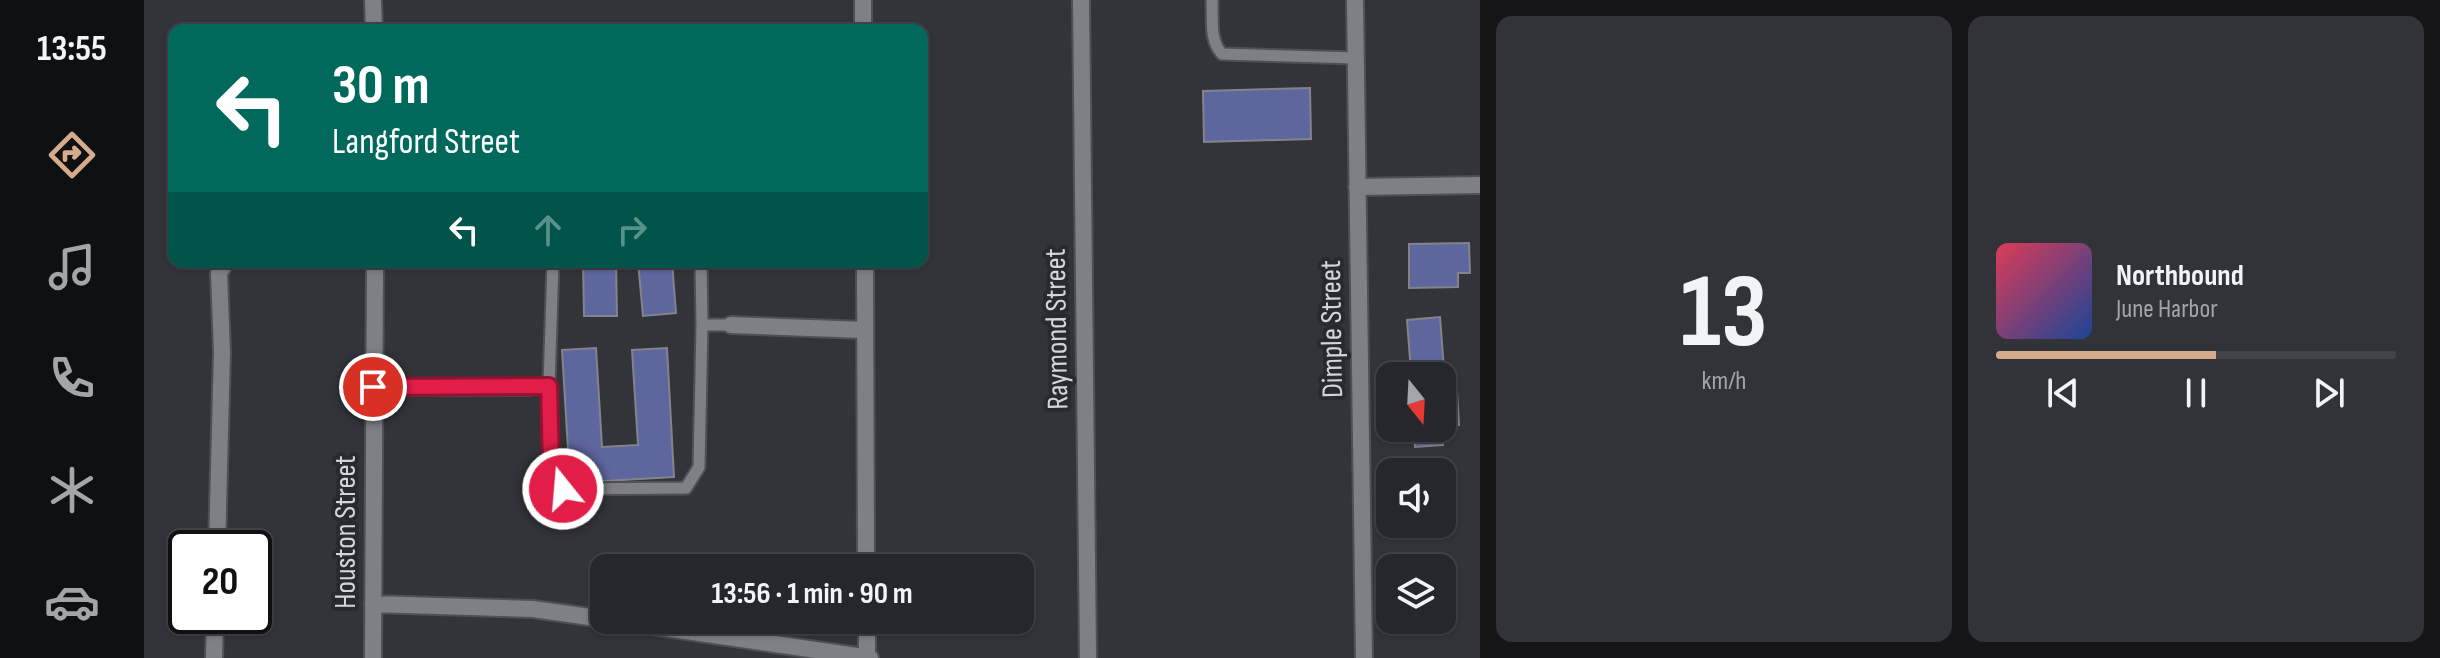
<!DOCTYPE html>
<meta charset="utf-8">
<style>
body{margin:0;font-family:"Sofia Sans Condensed",sans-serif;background:#323338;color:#f1f3f6;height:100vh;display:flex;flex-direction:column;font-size:30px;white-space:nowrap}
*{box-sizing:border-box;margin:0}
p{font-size:26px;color:#a4a5a9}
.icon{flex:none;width:44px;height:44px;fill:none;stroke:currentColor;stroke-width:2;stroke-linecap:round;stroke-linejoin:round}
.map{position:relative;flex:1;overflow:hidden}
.side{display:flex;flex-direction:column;gap:16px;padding:16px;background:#151518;width:960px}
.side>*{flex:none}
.guide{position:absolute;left:24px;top:24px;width:760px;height:244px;border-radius:16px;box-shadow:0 2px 6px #0004,0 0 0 2px #424448;background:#00695c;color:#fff;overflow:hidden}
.needle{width:52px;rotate:162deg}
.fabs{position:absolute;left:1232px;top:362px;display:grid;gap:16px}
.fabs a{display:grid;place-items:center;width:80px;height:80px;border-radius:16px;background:#26272c;box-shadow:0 2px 6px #0004,0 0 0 2px #424448;font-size:40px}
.speed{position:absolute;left:24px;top:530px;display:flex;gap:16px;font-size:40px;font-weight:700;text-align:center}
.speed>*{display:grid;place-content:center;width:104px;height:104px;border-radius:50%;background:#26272c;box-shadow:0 2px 6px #0004,0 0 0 2px #424448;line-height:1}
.speed .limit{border:4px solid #111;border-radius:12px;background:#fff;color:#111}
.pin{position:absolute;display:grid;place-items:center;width:68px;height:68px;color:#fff;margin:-34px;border:4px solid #fff;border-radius:50%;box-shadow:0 2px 8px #0007}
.me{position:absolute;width:88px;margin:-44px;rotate:343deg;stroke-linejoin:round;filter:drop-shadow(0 0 6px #0008)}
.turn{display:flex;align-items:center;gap:28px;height:168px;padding:0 32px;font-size:36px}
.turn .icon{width:104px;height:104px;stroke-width:2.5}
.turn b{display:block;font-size:56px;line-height:68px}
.lanes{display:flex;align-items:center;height:76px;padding:0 32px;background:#0003;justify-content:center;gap:40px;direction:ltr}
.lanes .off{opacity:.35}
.side .card{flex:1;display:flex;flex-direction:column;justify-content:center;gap:12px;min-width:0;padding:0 28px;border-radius:16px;background:#323338}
.side .dial{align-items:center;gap:0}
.dial b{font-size:104px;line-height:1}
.song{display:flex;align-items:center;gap:24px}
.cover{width:96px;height:96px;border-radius:12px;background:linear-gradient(135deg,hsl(350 70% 55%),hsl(220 70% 35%))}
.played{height:8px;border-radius:4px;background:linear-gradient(90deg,#d6ab8b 55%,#424448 55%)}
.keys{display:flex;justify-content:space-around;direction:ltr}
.side .tiles{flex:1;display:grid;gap:16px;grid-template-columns:repeat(2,1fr)}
.trip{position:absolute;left:446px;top:554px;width:444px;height:80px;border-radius:16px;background:#26272c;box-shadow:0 2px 6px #0004,0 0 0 2px #424448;font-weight:700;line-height:80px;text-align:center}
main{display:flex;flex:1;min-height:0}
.tabs{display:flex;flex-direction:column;width:144px;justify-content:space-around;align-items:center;background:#0f1012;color:#a4a5a9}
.tabs .icon{width:56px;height:56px}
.tabs .selected{color:#d6ab8b}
.tabs b{font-size:36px;color:#f1f3f6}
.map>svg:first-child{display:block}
.building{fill:#5e669e;stroke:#83848b;stroke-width:2}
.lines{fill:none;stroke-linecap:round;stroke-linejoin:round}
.lane-casing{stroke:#4f5054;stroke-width:15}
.street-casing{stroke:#4f5054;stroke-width:20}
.lane{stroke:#7f8086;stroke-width:11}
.street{stroke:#7f8086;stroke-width:16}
.route-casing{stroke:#92132f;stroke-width:20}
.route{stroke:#e11d48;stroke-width:14}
.labels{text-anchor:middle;stroke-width:8;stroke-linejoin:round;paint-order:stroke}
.street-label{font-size:30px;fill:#d4d5d8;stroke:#292a30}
</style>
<main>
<nav class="tabs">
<b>13:55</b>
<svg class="icon selected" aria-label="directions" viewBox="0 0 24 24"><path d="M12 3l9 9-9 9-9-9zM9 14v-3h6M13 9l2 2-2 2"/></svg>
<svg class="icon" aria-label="music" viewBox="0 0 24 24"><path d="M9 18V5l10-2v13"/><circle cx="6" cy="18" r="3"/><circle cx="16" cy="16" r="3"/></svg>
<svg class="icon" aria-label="phone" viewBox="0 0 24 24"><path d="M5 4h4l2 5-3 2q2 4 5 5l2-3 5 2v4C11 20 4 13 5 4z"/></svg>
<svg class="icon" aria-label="climate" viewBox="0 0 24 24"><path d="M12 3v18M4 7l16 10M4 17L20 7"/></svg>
<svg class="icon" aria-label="car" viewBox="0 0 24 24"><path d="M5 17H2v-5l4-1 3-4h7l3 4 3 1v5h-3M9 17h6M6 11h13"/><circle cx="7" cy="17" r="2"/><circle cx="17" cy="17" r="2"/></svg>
</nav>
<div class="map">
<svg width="1336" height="658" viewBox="0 0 1336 658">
<rect width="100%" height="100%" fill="#33343a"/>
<path class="building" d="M 1166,88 L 1167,139 L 1060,142 L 1059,91 Z
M 1325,243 L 1326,273 L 1314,273 L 1314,287 L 1265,288 L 1265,244 Z
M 439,262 L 472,262 L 473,316 L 440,316 Z
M 494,262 L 528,262 L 532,313 L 499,316 Z
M 1296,317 L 1300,369 L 1267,372 L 1263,320 Z
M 452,348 L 458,447 L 494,445 L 488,350 L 523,348 L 530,477 L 426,483 L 418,350 Z
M 1313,391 L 1315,425 L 1298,426 L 1298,392 Z
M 1270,428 L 1298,428 L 1299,445 L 1271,447 Z
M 1300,465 L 1304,518 L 1298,518 L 1298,472 L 1267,472 L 1267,467 Z"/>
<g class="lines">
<defs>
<path id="lane" d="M 1068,0 C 1069,18 1065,40 1078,54 L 1211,58
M 557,262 L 558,325
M 405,386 L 409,262
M 385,387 L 405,386 L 407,464 L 419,489 L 542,488 L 555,467 L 558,325 L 587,325"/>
<path id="street" d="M 229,0 L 230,30
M 719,0 L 719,30
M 937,0 L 944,658
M 1211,0 L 1220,658
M 1213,187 L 1336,185
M 721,262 L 722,568
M 587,325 L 721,330
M 229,387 L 385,387
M 73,548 L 78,352 L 75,273 L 82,262
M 229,604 L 389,609 L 460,619
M 467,620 L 726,658
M 723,620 L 723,658
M 70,658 L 71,616
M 229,658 L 231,262"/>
</defs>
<use href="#lane" class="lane-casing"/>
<use href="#street" class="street-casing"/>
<use href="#lane" class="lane"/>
<use href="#street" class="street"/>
</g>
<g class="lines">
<defs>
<path id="route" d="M 229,387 L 405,386 L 407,464 L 419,489"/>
</defs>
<use href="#route" class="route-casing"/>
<use href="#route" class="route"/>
</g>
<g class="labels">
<g class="street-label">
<text transform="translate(912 329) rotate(-91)" y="10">Raymond Street</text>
<text transform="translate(1187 329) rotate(-91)" y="10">Dimple Street</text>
<text transform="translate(201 532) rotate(-90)" y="10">Houston Street</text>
</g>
</g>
</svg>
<div class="fabs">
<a><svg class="needle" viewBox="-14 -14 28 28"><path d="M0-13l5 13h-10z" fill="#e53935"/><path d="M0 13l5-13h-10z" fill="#a4a5a9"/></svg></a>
<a><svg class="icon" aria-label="sound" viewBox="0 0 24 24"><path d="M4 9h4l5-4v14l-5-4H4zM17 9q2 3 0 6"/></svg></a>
<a><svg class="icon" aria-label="layers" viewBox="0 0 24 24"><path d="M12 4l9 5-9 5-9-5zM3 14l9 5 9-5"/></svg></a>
</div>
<div class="speed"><div class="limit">20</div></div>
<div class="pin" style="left:229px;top:387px;background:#d93025"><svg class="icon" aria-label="arrive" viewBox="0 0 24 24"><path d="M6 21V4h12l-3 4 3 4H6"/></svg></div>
<svg class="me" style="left:419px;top:489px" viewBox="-20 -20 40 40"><circle r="17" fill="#e11d48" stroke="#fff" stroke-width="3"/><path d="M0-11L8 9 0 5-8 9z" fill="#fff"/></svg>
<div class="trip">13:56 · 1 min · 90 m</div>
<div class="guide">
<div class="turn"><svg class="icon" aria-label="left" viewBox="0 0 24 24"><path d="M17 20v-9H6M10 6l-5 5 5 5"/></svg><div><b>30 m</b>Langford Street</div></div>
<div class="lanes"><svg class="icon" aria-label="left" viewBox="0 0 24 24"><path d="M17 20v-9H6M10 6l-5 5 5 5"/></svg><svg class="icon off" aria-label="ahead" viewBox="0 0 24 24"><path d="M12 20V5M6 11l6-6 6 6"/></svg><svg class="icon off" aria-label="right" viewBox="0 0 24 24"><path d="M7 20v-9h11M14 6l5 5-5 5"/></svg></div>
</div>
</div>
<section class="side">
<div class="tiles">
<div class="card dial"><b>13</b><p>km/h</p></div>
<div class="card">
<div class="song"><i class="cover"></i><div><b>Northbound</b><p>June Harbor</p></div></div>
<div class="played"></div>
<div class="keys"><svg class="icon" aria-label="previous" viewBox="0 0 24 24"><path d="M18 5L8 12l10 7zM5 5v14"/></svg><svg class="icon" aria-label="pause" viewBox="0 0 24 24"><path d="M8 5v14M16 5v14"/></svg><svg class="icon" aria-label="next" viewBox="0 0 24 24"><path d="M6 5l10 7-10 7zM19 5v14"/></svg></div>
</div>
</div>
</section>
</main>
